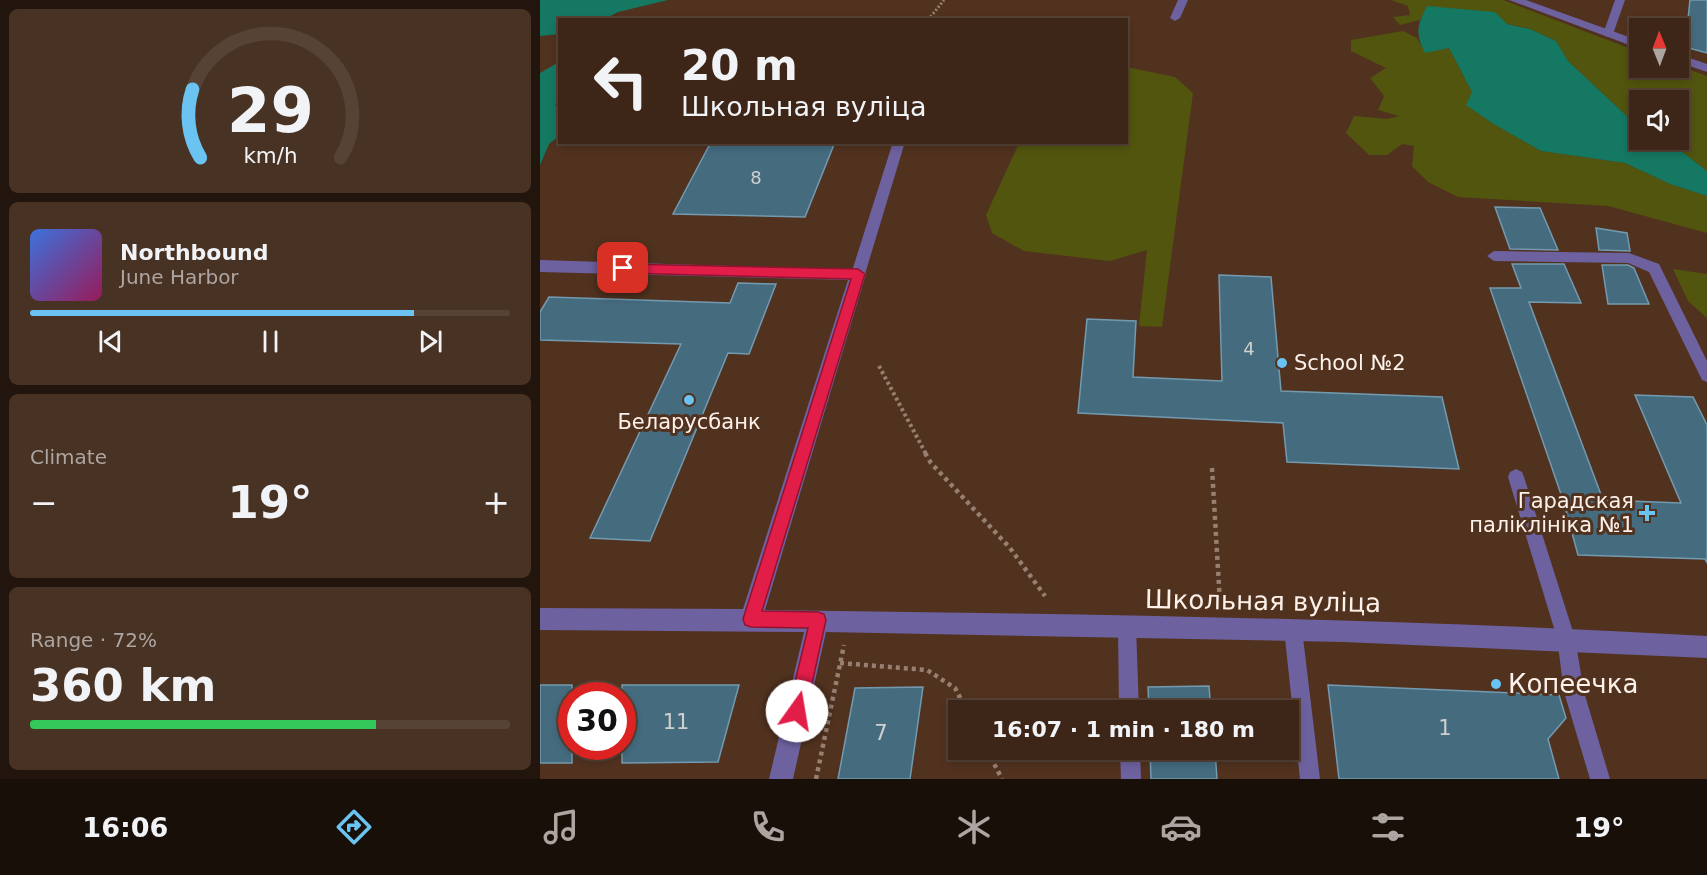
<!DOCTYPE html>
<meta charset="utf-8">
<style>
body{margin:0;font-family:"DejaVu Sans",sans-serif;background:#483224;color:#f1f3f6;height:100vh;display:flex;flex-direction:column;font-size:22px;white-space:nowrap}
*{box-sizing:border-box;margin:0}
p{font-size:20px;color:#ada5a1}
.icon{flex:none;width:33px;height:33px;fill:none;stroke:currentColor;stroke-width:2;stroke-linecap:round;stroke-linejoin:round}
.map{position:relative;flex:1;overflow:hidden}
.drawer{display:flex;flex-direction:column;gap:9px;padding:9px;background:#22150d;width:540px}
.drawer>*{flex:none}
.guide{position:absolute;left:18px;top:18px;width:570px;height:126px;border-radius:0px;box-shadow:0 3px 9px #0003,0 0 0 2px #564336;background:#3d2617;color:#f1f3f6;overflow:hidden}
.needle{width:39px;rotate:359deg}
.buttons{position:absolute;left:1089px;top:18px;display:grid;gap:12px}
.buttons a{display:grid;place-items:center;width:60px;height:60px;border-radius:0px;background:#3d2617;box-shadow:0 3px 9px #0003,0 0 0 2px #564336;font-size:30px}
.speed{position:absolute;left:18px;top:682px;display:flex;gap:12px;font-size:30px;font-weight:700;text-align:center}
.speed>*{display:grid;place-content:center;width:78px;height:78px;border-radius:50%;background:#3d2617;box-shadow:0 3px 9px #0003,0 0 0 2px #564336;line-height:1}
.speed .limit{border:9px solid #d22;background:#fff;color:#111}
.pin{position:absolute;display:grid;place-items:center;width:51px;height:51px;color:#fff;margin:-26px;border-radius:12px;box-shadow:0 3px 9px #0006}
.me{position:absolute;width:66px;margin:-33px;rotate:13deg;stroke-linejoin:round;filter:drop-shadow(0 0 4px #0008)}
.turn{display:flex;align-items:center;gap:21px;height:126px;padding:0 24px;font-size:27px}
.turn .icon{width:78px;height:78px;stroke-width:2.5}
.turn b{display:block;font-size:42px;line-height:51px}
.big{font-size:45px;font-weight:700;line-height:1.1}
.drawer .widget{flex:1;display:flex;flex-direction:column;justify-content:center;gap:9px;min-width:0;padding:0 21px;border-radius:9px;background:#483224}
.drawer .dial{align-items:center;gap:0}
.dial svg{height:156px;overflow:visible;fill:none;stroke:#564336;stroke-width:7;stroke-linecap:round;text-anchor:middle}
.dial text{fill:#f1f3f6;stroke:none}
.song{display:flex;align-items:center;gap:18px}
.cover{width:72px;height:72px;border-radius:9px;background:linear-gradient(135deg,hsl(220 70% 55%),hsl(330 70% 35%))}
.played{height:6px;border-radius:3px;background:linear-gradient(90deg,#6ac3f1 80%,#564336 80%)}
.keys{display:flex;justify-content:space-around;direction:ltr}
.heat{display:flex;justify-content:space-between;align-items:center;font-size:33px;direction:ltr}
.charge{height:9px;border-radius:4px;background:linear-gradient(90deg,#34c759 72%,#564336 0)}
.trip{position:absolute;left:408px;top:700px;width:351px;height:60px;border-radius:0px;background:#3d2617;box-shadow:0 3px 9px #0003,0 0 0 2px #564336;font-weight:700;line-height:60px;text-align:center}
.tabs{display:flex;height:96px;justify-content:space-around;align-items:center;background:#180f09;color:#ada5a1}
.tabs .icon{width:42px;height:42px}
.tabs .on{color:#6ac3f1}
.tabs b{font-size:27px;color:#f1f3f6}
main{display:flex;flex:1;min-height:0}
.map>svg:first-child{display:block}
.green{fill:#51550d}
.water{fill:#157862}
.building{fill:#456b7f;stroke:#739ab0;stroke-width:1.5}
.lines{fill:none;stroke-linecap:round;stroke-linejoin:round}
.path-far2{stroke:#978072;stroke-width:3;stroke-dasharray:2 2;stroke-linecap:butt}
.path-far1{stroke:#978072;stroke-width:4;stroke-dasharray:3 3;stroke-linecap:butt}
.path{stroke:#978072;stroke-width:4.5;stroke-dasharray:4 4;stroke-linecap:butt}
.lane{fill:#6e619f;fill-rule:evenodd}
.street{fill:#6e619f;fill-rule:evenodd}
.route{fill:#e11d48;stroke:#92132f;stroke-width:1.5}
.poi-dot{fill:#6ac3f1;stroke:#51321f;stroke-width:2}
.labels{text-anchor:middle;stroke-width:6;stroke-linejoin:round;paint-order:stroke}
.number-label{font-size:18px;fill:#cfd0cf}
.poi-label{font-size:21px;fill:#fdf1ea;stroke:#51321f;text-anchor:start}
.near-number-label{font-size:21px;fill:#cfd0cf}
.near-street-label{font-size:26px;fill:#fdf1ea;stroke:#51321f}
.near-poi-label{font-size:26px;fill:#fdf1ea;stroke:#51321f;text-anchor:start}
</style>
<main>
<section class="drawer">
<div class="widget dial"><svg viewBox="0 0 100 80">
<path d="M14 69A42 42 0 1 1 86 69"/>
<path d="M14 69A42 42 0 0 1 10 34" stroke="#6ac3f1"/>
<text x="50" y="56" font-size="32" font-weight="700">29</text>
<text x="50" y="72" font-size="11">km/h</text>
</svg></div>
<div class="widget">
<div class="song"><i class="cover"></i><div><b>Northbound</b><p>June Harbor</p></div></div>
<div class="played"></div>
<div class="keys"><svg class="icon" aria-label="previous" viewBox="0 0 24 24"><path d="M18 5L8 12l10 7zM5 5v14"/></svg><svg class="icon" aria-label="pause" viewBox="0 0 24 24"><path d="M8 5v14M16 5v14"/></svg><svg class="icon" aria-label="next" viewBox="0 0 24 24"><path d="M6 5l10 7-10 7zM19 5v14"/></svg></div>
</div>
<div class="widget"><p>Climate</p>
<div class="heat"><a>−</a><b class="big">19°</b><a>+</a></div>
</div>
<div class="widget"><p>Range · 72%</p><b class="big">360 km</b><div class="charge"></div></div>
</section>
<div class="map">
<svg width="1167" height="779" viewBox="0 0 1167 779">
<rect width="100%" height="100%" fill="#51321f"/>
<path class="green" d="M 851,0 L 963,0 L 1099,52 L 1100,68 L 1139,66 L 1167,76 L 1167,171 L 1127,140 L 1138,140 L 1138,100 L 1100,100 L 1099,124 L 1090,119 L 1028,61 L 1016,41 L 990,29 L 887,6 L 880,20 L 860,25 L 853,17 L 870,15 L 868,6 Z
M 863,31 L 877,38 L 885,52 L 909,48 L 932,92 L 927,105 L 952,123 L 1001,151 L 1085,163 L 1130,184 L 1167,196 L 1167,233 L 1068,206 L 918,197 L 888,182 L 872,166 L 874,146 L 862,144 L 847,155 L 829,155 L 806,133 L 814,116 L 847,119 L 859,116 L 838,110 L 844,96 L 830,78 L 846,68 L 811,51 L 811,40 Z
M 587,67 L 635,77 L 653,93 L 622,327 L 599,326 L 607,250 L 570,261 L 484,251 L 452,233 L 446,215 L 479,143 L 586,142 Z
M 1133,269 L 1167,274 L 1167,318 L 1148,301 Z"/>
<path class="water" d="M 0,0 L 128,0 L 78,12 L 65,19 L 20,20 L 19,34 L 0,36 Z
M 887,6 L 955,12 L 967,24 L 990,29 L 1016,41 L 1028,61 L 1090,119 L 1099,124 L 1100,140 L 1127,140 L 1167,171 L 1167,196 L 1130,184 L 1085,163 L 1001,151 L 952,123 L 926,105 L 932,92 L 909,48 L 885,53 C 875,34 877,25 887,6 Z
M 19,62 L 19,101 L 15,104 L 19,112 L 19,136 L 9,144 L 0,165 L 0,73 Z"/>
<path class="building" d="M 1150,0 L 1167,0 L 1167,53 L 1145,47 Z
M 171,142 L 295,142 L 265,217 L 133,214 Z
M 955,207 L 1000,208 L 1018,250 L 970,249 Z
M 1056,228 L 1087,233 L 1090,251 L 1059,250 Z
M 972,264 L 1024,264 L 1041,303 L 989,302 L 1063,500 L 1141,503 L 1095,395 L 1153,397 L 1167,425 L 1167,563 L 1165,559 L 1038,555 L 1023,500 L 950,288 L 981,288 Z
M 1062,265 L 1088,265 L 1094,268 L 1109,304 L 1068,304 Z
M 679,275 L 731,277 L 741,391 L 902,397 L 919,469 L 747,462 L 743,423 L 538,413 L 547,319 L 596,321 L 593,377 L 682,381 Z
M 198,283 L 236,284 L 209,354 L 188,353 L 110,541 L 50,538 L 141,344 L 0,340 L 0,312 L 9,297 L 190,303 Z
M 0,685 L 32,685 L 32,763 L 0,763 Z
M 82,685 L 199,685 L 178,762 L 82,763 Z
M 788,685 L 1019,695 L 1026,718 L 1008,739 L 1019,779 L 799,779 Z
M 669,686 L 671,711 L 609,711 L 608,687 Z
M 383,687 L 370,779 L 298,779 L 315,688 Z
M 610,750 L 675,750 L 677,779 L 611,779 Z"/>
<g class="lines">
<path class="path-far2" d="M 388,20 L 404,0"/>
<path class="path-far1" d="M 339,366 L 386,454"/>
<path class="path" d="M 385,453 L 391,463 L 470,548 L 505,596
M 672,468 L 680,603
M 300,663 L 387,670 L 415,688 L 427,711
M 447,750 L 462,779
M 276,779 L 304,645"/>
<path class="lane" d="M 638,0 L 648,0 L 640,18 L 635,21 L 630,18 Z
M 1075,0 L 1085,0 L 1073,34 L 1068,37 L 1063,34 Z
M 353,142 L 365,142 L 325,274 L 318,279 L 311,274 Z
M 954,251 L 1089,253 L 1119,264 L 1167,361 L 1167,382 L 1162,380 L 1109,272 L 1088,263 L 954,261 L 947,256 Z
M 976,469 L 982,472 L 984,477 L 1035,638 L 1044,692 L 1070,779 L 1050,779 L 1024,692 L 1017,638 L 968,477 L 970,472 Z
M 587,618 L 593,621 L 596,627 L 599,711 L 579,711 L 578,627 L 581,621 Z
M 753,620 L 759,623 L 762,629 L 780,779 L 760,779 L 744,629 L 747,623 Z
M 580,750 L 600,750 L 601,779 L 581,779 Z"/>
<path class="street" d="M 969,0 L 986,0 L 1100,41 L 1100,49 Z
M 1138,54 L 1167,64 L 1167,72 L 1138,62 Z
M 0,260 L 324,270 L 326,274 L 225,610 C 538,614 853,618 1167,636 L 1167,658 L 804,642 L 286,632 L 253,779 L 229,779 L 264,632 L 0,630 L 0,608 L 203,609 L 308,280 L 0,272 Z"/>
</g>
<path class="route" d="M 83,264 L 318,269 L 325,274 L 222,611 L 278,612 L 284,614 L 286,620 L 266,711 L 263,717 L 257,720 L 251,717 L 248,711 L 268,628 L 211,627 L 205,625 L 203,619 L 311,279 L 83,273 L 77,268 Z"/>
<g class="poi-dot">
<circle cx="742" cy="363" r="6"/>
<circle cx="149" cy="400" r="6"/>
<path d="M1104 504h6v6h6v6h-6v6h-6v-6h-6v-6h6z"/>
<circle cx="956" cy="684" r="6"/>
</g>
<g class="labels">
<g class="number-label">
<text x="216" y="184">8</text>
<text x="709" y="355">4</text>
</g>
<g class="poi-label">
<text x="754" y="370">School №2</text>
<text x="149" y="429" text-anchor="middle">Беларусбанк</text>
<text x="1094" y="508" text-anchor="end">Гарадская<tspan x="1094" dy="24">паліклініка №1</tspan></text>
</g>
<g class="near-number-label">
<text x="136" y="729">11</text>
<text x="905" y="735">1</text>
<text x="341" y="740">7</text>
</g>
<g class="near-street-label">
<text transform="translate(723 601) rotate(1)" y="9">Школьная вуліца</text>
</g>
<g class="near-poi-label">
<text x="968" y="693">Копеечка</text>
</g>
</g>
</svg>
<div class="buttons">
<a><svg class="needle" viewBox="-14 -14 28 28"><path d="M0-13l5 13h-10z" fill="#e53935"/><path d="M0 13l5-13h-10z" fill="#ada5a1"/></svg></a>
<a><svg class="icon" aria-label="sound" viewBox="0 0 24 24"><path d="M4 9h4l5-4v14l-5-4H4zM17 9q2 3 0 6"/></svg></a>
</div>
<div class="speed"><div class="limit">30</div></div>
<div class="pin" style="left:83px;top:268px;background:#d93025"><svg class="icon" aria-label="arrive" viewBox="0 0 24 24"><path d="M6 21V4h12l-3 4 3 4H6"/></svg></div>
<svg class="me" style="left:257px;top:711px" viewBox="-20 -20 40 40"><circle r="19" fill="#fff"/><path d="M0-13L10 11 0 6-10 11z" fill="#e11d48"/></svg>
<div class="trip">16:07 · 1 min · 180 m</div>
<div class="guide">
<div class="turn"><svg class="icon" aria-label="left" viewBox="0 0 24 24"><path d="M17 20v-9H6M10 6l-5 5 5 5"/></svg><div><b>20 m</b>Школьная вуліца</div></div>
</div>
</div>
</main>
<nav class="tabs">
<b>16:06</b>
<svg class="icon on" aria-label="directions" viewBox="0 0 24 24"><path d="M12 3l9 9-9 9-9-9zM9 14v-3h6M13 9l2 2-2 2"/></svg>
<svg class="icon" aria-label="music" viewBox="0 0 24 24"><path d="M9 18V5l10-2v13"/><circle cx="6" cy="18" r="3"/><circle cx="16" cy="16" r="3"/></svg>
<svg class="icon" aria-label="phone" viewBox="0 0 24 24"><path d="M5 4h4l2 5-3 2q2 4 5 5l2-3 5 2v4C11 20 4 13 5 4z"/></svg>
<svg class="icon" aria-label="climate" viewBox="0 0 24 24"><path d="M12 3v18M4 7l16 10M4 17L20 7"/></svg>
<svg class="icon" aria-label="car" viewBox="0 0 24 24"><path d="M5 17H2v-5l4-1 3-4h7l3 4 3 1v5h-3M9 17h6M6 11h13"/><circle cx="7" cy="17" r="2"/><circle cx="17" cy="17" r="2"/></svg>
<svg class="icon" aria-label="filters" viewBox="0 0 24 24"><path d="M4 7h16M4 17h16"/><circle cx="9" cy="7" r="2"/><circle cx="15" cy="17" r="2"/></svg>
<b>19°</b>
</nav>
